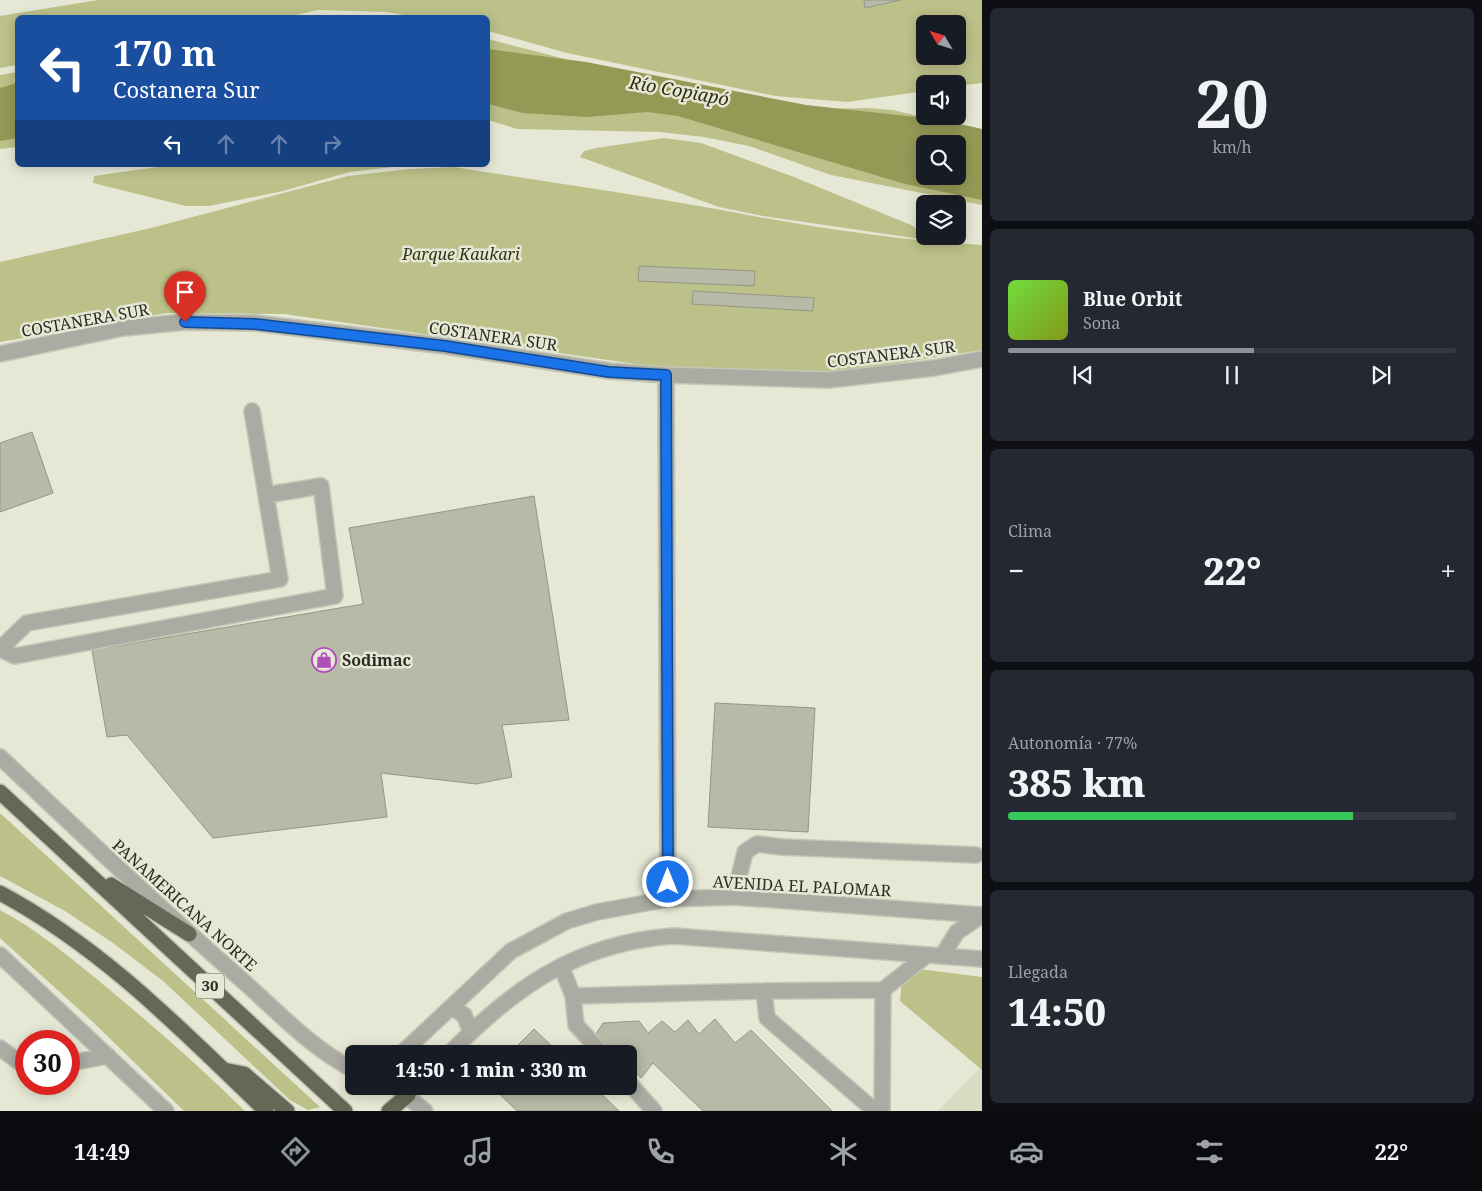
<!DOCTYPE html>
<html lang="es">
<meta charset="utf-8">
<style>
body{margin:0;font-family:"Noto Serif",serif;background:#242831;color:#f1f3f6;height:100vh;display:flex;flex-direction:column;font-size:19px;white-space:nowrap}
*{box-sizing:border-box;margin:0}
p{font-size:16px;color:#9ea1a6}
.icon{flex:none;width:28px;height:28px;fill:none;stroke:currentColor;stroke-width:2;stroke-linecap:round;stroke-linejoin:round}
.map{position:relative;flex:1;overflow:hidden}
.drawer{display:flex;flex-direction:column;gap:8px;padding:8px;background:#0d0f14;width:500px}
.drawer>*{flex:none}
.top-card{position:absolute;left:15px;top:15px;width:475px;height:152px;border-radius:8px;box-shadow:0 2px 12px #0003;background:#1a4fa0;color:#fff;overflow:hidden}
.needle{width:32px;rotate:308deg}
.tools{position:absolute;left:916px;top:15px;display:grid;gap:10px}
.tools a{display:grid;place-items:center;width:50px;height:50px;border-radius:8px;background:#171b24;box-shadow:0 2px 12px #0003;font-size:25px}
.speed{position:absolute;left:15px;top:1030px;display:flex;gap:10px;font-size:25px;font-weight:700;text-align:center}
.speed>*{display:grid;place-content:center;width:65px;height:65px;border-radius:50%;background:#171b24;box-shadow:0 2px 12px #0003;line-height:1}
.speed .limit{border:8px solid #d22;background:#fff;color:#111}
.pin{position:absolute;display:grid;place-items:center;width:42px;height:42px;color:#fff;margin:-51px -21px;border-radius:50% 50% 50% 0;rotate:-45deg;box-shadow:0 0 5px #0007}
.pin .icon{rotate:45deg}
.me{position:absolute;width:55px;margin:-28px;rotate:0deg;stroke-linejoin:round;filter:drop-shadow(0 0 4px #0008)}
.turn{display:flex;align-items:center;gap:18px;height:105px;padding:0 15px;font-size:22px}
.turn .icon{width:65px;height:65px;stroke-width:2.5}
.turn b{display:block;font-size:35px;line-height:42px}
.lanes{display:flex;align-items:center;height:48px;padding:0 15px;background:#0003;justify-content:center;gap:25px;direction:ltr}
.lanes .off{opacity:.35}
.big{font-size:38px;font-weight:800;line-height:1.1}
.drawer .tile{flex:1;display:flex;flex-direction:column;justify-content:center;gap:8px;min-width:0;padding:0 18px;border-radius:8px;background:#242831}
.drawer .dial{align-items:center;gap:0}
.dial b{font-size:65px;line-height:1}
.song{display:flex;align-items:center;gap:15px}
.cover{width:60px;height:60px;border-radius:8px;background:linear-gradient(135deg,hsl(100 70% 55%),hsl(70 70% 35%))}
.played{height:5px;border-radius:2px;background:linear-gradient(90deg,#8c9099 55%,#363941 55%)}
.keys{display:flex;justify-content:space-around;direction:ltr}
.heat{display:flex;justify-content:space-between;align-items:center;font-size:28px;direction:ltr}
.charge{height:8px;border-radius:4px;background:linear-gradient(90deg,#34c759 77%,#363941 0)}
.trip{position:absolute;left:345px;top:1045px;width:292px;height:50px;border-radius:8px;background:#171b24;box-shadow:0 2px 12px #0003;font-weight:800;line-height:50px;text-align:center}
.tab-bar{display:flex;height:80px;justify-content:space-around;align-items:center;background:#090b0e;color:#9ea1a6}
.tab-bar .icon{width:35px;height:35px}
.tab-bar .on{color:#8c9099}
.tab-bar b{font-size:22px;color:#f1f3f6}
main{display:flex;flex:1;min-height:0}
.map>svg:first-child{display:block}
.built{fill:#d9dcc2}
.green{fill:#bcc189;fill-rule:evenodd}
.water{fill:#949956;fill-rule:evenodd}
.building{fill:#b8baa8;stroke:#949685}
.lines{fill:none;stroke-linecap:round;stroke-linejoin:round}
.minor-casing{stroke:#c4c6b5;stroke-width:18}
.highway-casing{stroke:#c4c6b5;stroke-width:18}
.minor{stroke:#aaaba3;stroke-width:15}
.highway{stroke:#656757;stroke-width:15}
.route-casing{stroke:#114b97;stroke-width:12}
.route{stroke:#1a73e8;stroke-width:9}
.labels{text-anchor:middle;stroke-width:5;stroke-linejoin:round;paint-order:stroke}
.shield{fill:#e6e8d5;stroke:#63645a;stroke-width:1}
.shield-label{font-size:15px;font-weight:bold;fill:#2b2c25}
.park-label{font-size:16px;font-style:italic;fill:#313314;stroke:#e6e8d5}
.street-label{font-size:16px;fill:#2b2c25;stroke:#e6e8d5}
.poi-label{font-size:16px;font-weight:bold;fill:#2b2c25;stroke:#e6e8d5;text-anchor:start}
.water-label{font-size:18px;font-style:italic;fill:#2d2f10;stroke:#e6e8d5}
</style>
<main>
<div class="map">
<svg width="982" height="1111" viewBox="0 0 982 1111">
<rect width="100%" height="100%" fill="#e6e8d5"/>
<path class="built" d="M 980,1068 L 982,1070 L 982,1111 L 938,1111 Z"/>
<path class="green" d="M 98,0 L 982,0 L 982,83 L 958,86 L 958,84 L 925,84 L 925,91 L 847,102 L 775,96 L 567,53 L 488,31 L 488,18 L 417,17 L 386,12 L 318,10 L 282,18 L 18,18 L 17,65 L 0,68 L 0,16 ZM 925,24 L 958,24 L 958,56 L 925,56 Z
M 488,39 L 592,66 L 822,109 L 868,108 L 893,110 L 982,132 L 982,205 L 831,175 L 749,146 L 704,137 L 660,132 L 517,129 L 488,120 ZM 925,144 L 958,144 L 958,176 L 925,176 Z
M 17,72 L 17,147 L 0,149 L 0,75 Z
M 664,138 L 701,143 L 794,177 L 911,225 L 920,231 L 920,239 L 763,216 L 719,207 L 580,157 L 584,151 L 596,148 Z
M 171,165 L 410,165 L 350,172 L 283,191 L 209,206 L 186,206 L 93,183 L 94,176 Z
M 454,167 C 541,181 629,193 716,209 C 804,226 893,240 982,245 L 982,350 L 828,374 L 727,377 L 284,314 L 167,313 L 0,342 L 0,262 L 151,228 L 348,176 L 410,169 Z
M 0,813 L 320,1107 L 308,1110 L 290,1100 L 163,981 L 113,943 L 65,911 L 0,876 Z
M 0,910 C 41,932 76,962 111,991 C 157,1029 202,1069 245,1111 L 184,1111 L 94,1023 L 0,938 Z
M 903,967 L 982,977 L 982,1070 L 900,1001 Z"/>
<path class="water" d="M 488,49 L 586,62 L 806,105 L 943,120 L 982,129 L 982,200 L 905,184 L 678,116 L 647,112 L 587,117 L 523,113 L 488,104 ZM 925,144 L 958,144 L 958,176 L 925,176 Z
M 17,83 L 17,138 L 0,141 L 0,88 Z"/>
<path class="building" d="M 864,0 L 901,0 L 865,8 Z
M 639,266 L 755,271 L 754,286 L 638,281 Z
M 693,291 L 814,298 L 813,311 L 692,304 Z
M 32,432 L 53,493 L 0,512 L 0,443 Z
M 534,496 L 569,720 L 502,725 L 512,777 L 476,784 L 381,773 L 387,817 L 213,838 L 127,735 L 107,737 L 92,650 L 363,604 L 349,528 Z
M 715,703 L 815,708 L 808,832 L 708,827 Z
M 715,1019 L 735,1043 L 751,1030 L 832,1111 L 703,1111 L 653,1063 L 641,1078 L 629,1066 L 629,1054 L 616,1054 L 596,1034 L 603,1023 L 639,1021 L 648,1033 L 662,1021 L 675,1032 L 688,1020 L 699,1034 Z
M 534,1029 L 560,1054 L 509,1054 Z
M 491,1086 L 593,1086 L 619,1111 L 517,1111 Z"/>
<g class="lines">
<defs>
<path id="minor" d="M 0,354 L 123,328 L 185,322 L 255,323 L 445,346 L 609,371 L 666,375 L 828,380 L 934,368 L 982,359
M 666,375 L 668,899
M 0,649 L 15,656 L 335,596 L 321,486 L 266,495
M 0,649 L 27,623 L 280,579 L 252,411
M 0,757 C 80,832 159,908 242,980 C 277,1011 312,1049 354,1070
M 734,897 L 745,852 L 757,844 L 782,847 L 976,855
M 0,955 L 166,1111
M 942,956 L 957,932 L 982,915
M 561,966 L 573,996 L 764,991 L 883,990 L 882,1111
M 883,990 L 927,955
M 764,991 L 767,1018 L 875,1111
M 573,996 L 576,1025 L 603,1054
M 451,1007 L 464,1015 L 471,1032
M 0,1048 L 19,1062 L 26,1064
M 401,1054 L 511,951 L 567,921 L 597,912 L 668,899 L 734,897 L 982,915
M 449,1054 C 514,987 577,943 673,936 L 982,959
M 69,1063 L 108,1056
M 629,1083 L 654,1111
M 394,1086 L 425,1111"/>
<path id="highway" d="M 0,792 L 345,1111
M 111,885 L 189,934
M 0,893 C 103,948 183,1031 266,1111
M 224,1070 L 244,1074 L 287,1111
M 389,1111 L 408,1095"/>
</defs>
<use href="#minor" class="minor-casing"/>
<use href="#highway" class="highway-casing"/>
<use href="#minor" class="minor"/>
<use href="#highway" class="highway"/>
</g>
<g class="lines">
<defs>
<path id="route" d="M 185,322 L 255,324 L 445,346 L 609,372 L 666,375 L 668,882"/>
</defs>
<use href="#route" class="route-casing"/>
<use href="#route" class="route"/>
</g>
<defs>
<symbol id="shop-ring" viewBox="-11 -11 22 22"><circle r="9.5" fill="#e6e8d5" stroke="#ad50ba" stroke-width="1.5"/><path d="M-5-2.5h2.3a2.7 3.5 0 0 1 5.4 0H5L5.5 6h-11ZM-1.5-2.5h3a1.5 2.3 0 0 0-3 0Z" fill="#ad50ba"/></symbol>
</defs>
<g fill-rule="evenodd">
<use href="#shop-ring" x="310" y="646" width="28" height="28"/>
</g>
<g class="labels">
<rect class="shield" x="196" y="973.5" width="28" height="25" rx="4"/>
<g class="shield-label">
<text x="210" y="991">30</text>
</g>
<g class="park-label">
<text x="461" y="260">Parque Kaukari</text>
</g>
<g class="street-label">
<text transform="translate(85 320) rotate(-10)" y="6">COSTANERA SUR</text>
<text transform="translate(493 336) rotate(8)" y="6">COSTANERA SUR</text>
<text transform="translate(891 354) rotate(-7)" y="6">COSTANERA SUR</text>
<text transform="translate(802 886) rotate(3)" y="6">AVENIDA EL PALOMAR</text>
<text transform="translate(185 905) rotate(42)" y="6">PANAMERICANA NORTE</text>
</g>
<g class="poi-label">
<text x="342" y="666">Sodimac</text>
</g>
<g class="water-label">
<text transform="translate(679 91) rotate(10)" y="6">Río Copiapó</text>
</g>
</g>
</svg>
<div class="tools">
<a><svg class="needle" viewBox="-14 -14 28 28"><path d="M0-13l5 13h-10z" fill="#e53935"/><path d="M0 13l5-13h-10z" fill="#9ea1a6"/></svg></a>
<a><svg class="icon" aria-label="sound" viewBox="0 0 24 24"><path d="M4 9h4l5-4v14l-5-4H4zM17 9q2 3 0 6"/></svg></a>
<a><svg class="icon" aria-label="search" viewBox="0 0 24 24"><circle cx="10" cy="10" r="6"/><path d="M15 15l6 6"/></svg></a>
<a><svg class="icon" aria-label="layers" viewBox="0 0 24 24"><path d="M12 4l9 5-9 5-9-5zM3 14l9 5 9-5"/></svg></a>
</div>
<div class="speed"><div class="limit">30</div></div>
<div class="pin" style="left:185px;top:322px;background:#d93025"><svg class="icon" aria-label="arrive" viewBox="0 0 24 24"><path d="M6 21V4h12l-3 4 3 4H6"/></svg></div>
<svg class="me" style="left:668px;top:882px" viewBox="-20 -20 40 40"><circle r="17" fill="#1a73e8" stroke="#fff" stroke-width="3"/><path d="M0-11L8 9 0 5-8 9z" fill="#fff"/></svg>
<div class="trip">14:50 · 1 min · 330 m</div>
<div class="top-card">
<div class="turn"><svg class="icon" aria-label="left" viewBox="0 0 24 24"><path d="M17 20v-9H6M10 6l-5 5 5 5"/></svg><div><b>170 m</b>Costanera Sur</div></div>
<div class="lanes"><svg class="icon" aria-label="left" viewBox="0 0 24 24"><path d="M17 20v-9H6M10 6l-5 5 5 5"/></svg><svg class="icon off" aria-label="ahead" viewBox="0 0 24 24"><path d="M12 20V5M6 11l6-6 6 6"/></svg><svg class="icon off" aria-label="ahead" viewBox="0 0 24 24"><path d="M12 20V5M6 11l6-6 6 6"/></svg><svg class="icon off" aria-label="right" viewBox="0 0 24 24"><path d="M7 20v-9h11M14 6l5 5-5 5"/></svg></div>
</div>
</div>
<section class="drawer">
<div class="tile dial"><b>20</b><p>km/h</p></div>
<div class="tile">
<div class="song"><i class="cover"></i><div><b>Blue Orbit</b><p>Sona</p></div></div>
<div class="played"></div>
<div class="keys"><svg class="icon" aria-label="previous" viewBox="0 0 24 24"><path d="M18 5L8 12l10 7zM5 5v14"/></svg><svg class="icon" aria-label="pause" viewBox="0 0 24 24"><path d="M8 5v14M16 5v14"/></svg><svg class="icon" aria-label="next" viewBox="0 0 24 24"><path d="M6 5l10 7-10 7zM19 5v14"/></svg></div>
</div>
<div class="tile"><p>Clima</p>
<div class="heat"><a>−</a><b class="big">22°</b><a>+</a></div>
</div>
<div class="tile"><p>Autonomía · 77%</p><b class="big">385 km</b><div class="charge"></div></div>
<div class="tile"><p>Llegada</p><b class="big">14:50</b></div>
</section>
</main>
<nav class="tab-bar">
<b>14:49</b>
<svg class="icon on" aria-label="directions" viewBox="0 0 24 24"><path d="M12 3l9 9-9 9-9-9zM9 14v-3h6M13 9l2 2-2 2"/></svg>
<svg class="icon" aria-label="music" viewBox="0 0 24 24"><path d="M9 18V5l10-2v13"/><circle cx="6" cy="18" r="3"/><circle cx="16" cy="16" r="3"/></svg>
<svg class="icon" aria-label="phone" viewBox="0 0 24 24"><path d="M5 4h4l2 5-3 2q2 4 5 5l2-3 5 2v4C11 20 4 13 5 4z"/></svg>
<svg class="icon" aria-label="climate" viewBox="0 0 24 24"><path d="M12 3v18M4 7l16 10M4 17L20 7"/></svg>
<svg class="icon" aria-label="car" viewBox="0 0 24 24"><path d="M5 17H2v-5l4-1 3-4h7l3 4 3 1v5h-3M9 17h6M6 11h13"/><circle cx="7" cy="17" r="2"/><circle cx="17" cy="17" r="2"/></svg>
<svg class="icon" aria-label="filters" viewBox="0 0 24 24"><path d="M4 7h16M4 17h16"/><circle cx="9" cy="7" r="2"/><circle cx="15" cy="17" r="2"/></svg>
<b>22°</b>
</nav>
